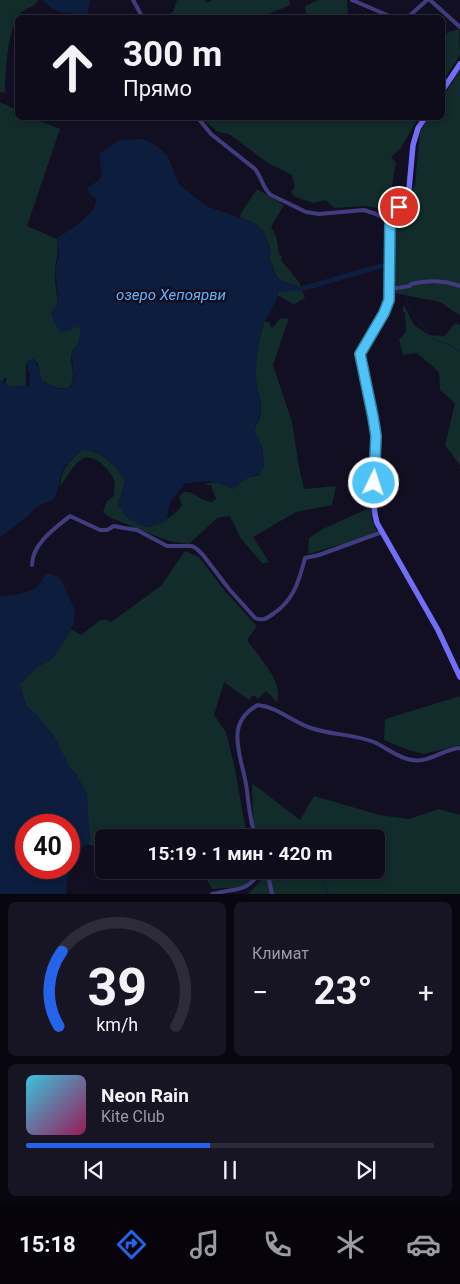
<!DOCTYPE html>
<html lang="ru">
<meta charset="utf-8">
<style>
body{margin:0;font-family:Roboto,sans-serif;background:#171423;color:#f1f3f6;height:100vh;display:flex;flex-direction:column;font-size:19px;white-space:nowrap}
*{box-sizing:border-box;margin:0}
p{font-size:16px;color:#9b9ba2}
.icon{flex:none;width:28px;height:28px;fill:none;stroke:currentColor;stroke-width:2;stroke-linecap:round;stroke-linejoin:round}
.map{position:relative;height:894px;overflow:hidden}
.sheet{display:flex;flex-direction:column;gap:8px;padding:8px;background:#08060e;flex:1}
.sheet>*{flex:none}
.guide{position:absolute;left:15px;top:15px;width:430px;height:105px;border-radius:8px;box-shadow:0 2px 8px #0003,0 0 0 1px #2e2b39;background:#0e0b1a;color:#f1f3f6;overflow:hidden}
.speed{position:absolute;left:15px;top:814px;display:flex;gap:10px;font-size:25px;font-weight:700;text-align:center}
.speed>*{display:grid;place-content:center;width:65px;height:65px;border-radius:50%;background:#0e0b1a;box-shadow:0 2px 8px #0003,0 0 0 1px #2e2b39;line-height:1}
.speed .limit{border:8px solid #d22;background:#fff;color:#111}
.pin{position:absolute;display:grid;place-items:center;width:42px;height:42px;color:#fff;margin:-21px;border:2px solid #fff;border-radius:50%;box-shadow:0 1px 5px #0007}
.me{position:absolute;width:55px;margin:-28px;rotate:4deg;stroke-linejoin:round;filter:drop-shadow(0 0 4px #0008)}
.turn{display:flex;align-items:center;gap:18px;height:105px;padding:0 25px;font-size:22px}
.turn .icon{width:65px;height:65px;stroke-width:2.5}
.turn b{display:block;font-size:35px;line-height:42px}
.big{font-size:38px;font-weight:700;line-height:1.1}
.sheet .card{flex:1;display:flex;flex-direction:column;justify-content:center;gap:8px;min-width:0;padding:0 18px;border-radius:8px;background:#171423}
.sheet .dial{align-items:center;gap:0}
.dial svg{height:130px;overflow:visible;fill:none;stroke:#2e2b39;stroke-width:7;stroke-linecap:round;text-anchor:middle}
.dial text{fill:#f1f3f6;stroke:none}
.song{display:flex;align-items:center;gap:15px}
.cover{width:60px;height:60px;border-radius:8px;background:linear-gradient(135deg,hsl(190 70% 55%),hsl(330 70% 35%))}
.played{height:5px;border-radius:2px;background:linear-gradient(90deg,#2563eb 45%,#2e2b39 45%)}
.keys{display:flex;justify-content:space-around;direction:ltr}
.heat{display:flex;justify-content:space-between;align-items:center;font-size:28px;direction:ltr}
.sheet .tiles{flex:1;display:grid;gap:8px;grid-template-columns:1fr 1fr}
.card:last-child{grid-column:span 2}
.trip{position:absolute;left:95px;top:829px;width:290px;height:50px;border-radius:8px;background:#0e0b1a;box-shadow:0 2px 8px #0003,0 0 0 1px #2e2b39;font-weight:700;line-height:50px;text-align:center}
.dock{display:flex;height:80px;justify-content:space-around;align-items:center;background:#06040a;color:#9b9ba2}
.dock .icon{width:35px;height:35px}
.dock .current{color:#2563eb}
.dock b{font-size:22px;color:#f1f3f6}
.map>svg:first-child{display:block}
.green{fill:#122b2b}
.water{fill:#0c1d3d;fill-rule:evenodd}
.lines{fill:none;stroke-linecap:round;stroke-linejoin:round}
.stream{stroke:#0c1d3d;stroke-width:1}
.canal{stroke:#0c1d3d;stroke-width:5}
.street{stroke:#403c7e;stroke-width:4}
.secondary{stroke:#736ef7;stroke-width:5.5}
.route-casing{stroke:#337fa1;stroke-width:12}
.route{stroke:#4fc3f7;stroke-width:9}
.labels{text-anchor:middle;stroke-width:5;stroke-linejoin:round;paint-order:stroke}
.water-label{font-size:15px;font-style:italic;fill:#65b1f7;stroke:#120f22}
</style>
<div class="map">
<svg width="460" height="894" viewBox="0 0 460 894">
<rect width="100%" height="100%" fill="#120f22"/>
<path class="green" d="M 0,0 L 38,0 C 33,9 26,7 20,14 C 8,25 5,76 5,93 L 0,92 Z
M 177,0 L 205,0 L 207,3 L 212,0 L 289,0 L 290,5 L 262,17 L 164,17 L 173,12 Z
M 318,0 L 347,0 L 348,17 L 307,17 L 305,6 Z
M 459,29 L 460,55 L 443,81 L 443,60 L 444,58 L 443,56 L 443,36 L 448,32 Z
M 460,70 L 460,316 L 440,302 L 394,293 L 393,277 L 394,231 L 397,220 L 415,184 L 420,131 L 429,118 L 442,118 L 443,97 Z
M 0,102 L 17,110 L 18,118 L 33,118 L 60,129 L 27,226 L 57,239 C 59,253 56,258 55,272 C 54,282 58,293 57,305 L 75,326 L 81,329 C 80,333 80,338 79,341 C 78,345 74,348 72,352 C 68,365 79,377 68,388 C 57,389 50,386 41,380 L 38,363 L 33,359 L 26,362 L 26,386 L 10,387 L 6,384 L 6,378 L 4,378 L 3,382 L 0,380 Z
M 201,118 L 418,118 L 401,148 L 391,157 L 396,163 L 390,196 L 379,208 L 364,206 L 334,208 L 326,200 L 314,203 L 295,197 L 291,192 L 295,187 L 292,175 L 268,163 L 229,134 L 218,132 Z
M 257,189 L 284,205 L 271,227 L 276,236 L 279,254 L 282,257 L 281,260 L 299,282 L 305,298 L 294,304 L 277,295 L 279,291 L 296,285 C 272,281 278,276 269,258 L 271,253 C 265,231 262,225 240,217 L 241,213 Z
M 404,305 L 414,325 L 429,335 L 445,336 L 455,323 L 460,325 L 460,466 L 451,453 L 445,446 L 455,403 L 440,390 L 439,372 L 417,353 L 403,355 L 399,339 L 406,332 L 405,313 L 402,311 Z
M 281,318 L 283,319 L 289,318 L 273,365 L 292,422 L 299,467 L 304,489 L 336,486 L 332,505 L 296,512 L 253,537 L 269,562 L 263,564 L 241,539 L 230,516 L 217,518 L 189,544 L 168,541 L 109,517 L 103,512 L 107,501 L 114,496 C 114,493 115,488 115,484 C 114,473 94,452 82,459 C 73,465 66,478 60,487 C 60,471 70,460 82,450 C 99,449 118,466 125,481 L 118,505 L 148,527 C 161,523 174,517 182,505 L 179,497 L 184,492 C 197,491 198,501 212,502 L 216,499 L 211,485 L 204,485 C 214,479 224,484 233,489 L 245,478 L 259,475 L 263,451 L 254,429 C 268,408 257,399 256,380 C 255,364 259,337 264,322 L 269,322 L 272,328 Z
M 371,507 L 372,519 L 377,531 L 346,543 L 308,554 L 309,538 L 323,529 Z
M 185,551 L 199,557 L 225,591 L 257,626 L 247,640 C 258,656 284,682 277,702 L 266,691 L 258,699 L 254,695 L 249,700 L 224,682 L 214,715 L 226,732 L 235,769 L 247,837 L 104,838 L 104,849 L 87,844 L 90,840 L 77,775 L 69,767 L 54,737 L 36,714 L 26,706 L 20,684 L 36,668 L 53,658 L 71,629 L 81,635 L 99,621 L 105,619 L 111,622 L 161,586 Z
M 460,696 L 460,745 L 424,754 L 408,750 L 384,740 L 385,719 Z
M 252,783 L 300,820 L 314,796 L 380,815 L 409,819 L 439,809 L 460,815 L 460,894 L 273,894 L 269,873 L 281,870 L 376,870 L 376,838 L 285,837 L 282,831 L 258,837 L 253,827 Z
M 168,870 L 256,870 L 255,878 L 242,887 L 212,889 L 207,880 L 198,880 Z
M 267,876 L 271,894 L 248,894 L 264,877 Z"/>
<path class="water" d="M 43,0 L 90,0 L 87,17 L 76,17 L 69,12 C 56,14 52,8 43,0 Z
M 143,139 L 155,145 L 167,155 L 179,184 L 206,206 L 253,222 L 263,230 L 271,253 L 269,258 C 273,267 274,280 286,283 C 292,285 296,284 301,289 L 285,292 L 279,291 C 277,296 277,301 274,306 C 271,311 267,316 264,322 C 259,333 257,356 256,368 C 254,392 269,406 254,428 C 257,439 274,470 256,475 C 247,478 240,481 233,489 C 213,479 205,481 184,484 L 170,502 L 167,518 L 163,523 L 148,527 L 137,524 L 126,517 L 118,505 L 125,481 C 118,466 99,449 82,450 C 73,457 62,467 60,479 C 58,488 58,490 54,499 L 36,507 L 27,517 L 0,537 L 0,380 L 10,387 L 29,386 L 30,376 L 26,362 L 31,359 C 40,361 39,372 41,380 C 47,385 55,389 63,389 C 80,388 71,366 72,355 C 73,349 77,346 79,341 C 80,337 80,333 81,329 L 75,326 L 69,331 L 61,332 L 55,324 L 51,313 L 57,304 L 58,294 L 55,273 L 59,253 L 57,238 C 68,231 101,212 95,197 L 90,195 L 88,190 L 88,187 C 111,175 98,170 100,153 L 120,140 Z
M 46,573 L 60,577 L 75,610 L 74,624 L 53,658 L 36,668 L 20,684 L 26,706 L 36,714 L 54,737 L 69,766 L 77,775 L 87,794 L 90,841 L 70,860 L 66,894 L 0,894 L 0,596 C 12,596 27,594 37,587 C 41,584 43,577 46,573 ZM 26,825 L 69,825 L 69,868 L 26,868 Z"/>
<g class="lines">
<path class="stream" d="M 406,294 L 407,305 L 412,313 L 433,339 L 450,345 L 460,352
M 320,870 L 328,894"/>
<path class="canal" d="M 301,289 L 381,266"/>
<path class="street" d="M 133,0 L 143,18
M 352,0 L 394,18
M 430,0 L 460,27
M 407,18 L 427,0
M 198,118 L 211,134 L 255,169 C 262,177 263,190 271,195 L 306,212 L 319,214 L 364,210 L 376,214 L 390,221
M 390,289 L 410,286 L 411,284 C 429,280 442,280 460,286
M 32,565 C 32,544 55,528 70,516 L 100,530 L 107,530 L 114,526 L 124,528 L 137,530 L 167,546 L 192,546 L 197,549 L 203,555 L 229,589 L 255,618 C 263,621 266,619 273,614 C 294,600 299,581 305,558 L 319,555 L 382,532
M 256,838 C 249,820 249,802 246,784 C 241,755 224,723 258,705 C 277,707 293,722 311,728 C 331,735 353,734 374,742 C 387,748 398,758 412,760 C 430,763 443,749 460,748
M 267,870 L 272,894
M 212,894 C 241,887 243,894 263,870"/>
<path class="secondary" d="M 442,91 L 460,64
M 425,118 L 418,128 L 413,145 L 409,189 L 390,221 L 389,300 L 384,313 L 359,354 C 365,382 374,410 376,438 C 377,466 369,495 377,523 L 438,630 L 460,677"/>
</g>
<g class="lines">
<defs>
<path id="route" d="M 374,483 L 376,436 L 373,417 L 360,354 L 384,313 L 389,300 L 390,221 L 399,207"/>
</defs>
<use href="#route" class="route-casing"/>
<use href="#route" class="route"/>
</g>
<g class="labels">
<g class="water-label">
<text x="171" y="300">озеро Хепоярви</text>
</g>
</g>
</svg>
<div class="speed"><div class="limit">40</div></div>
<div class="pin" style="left:399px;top:207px;background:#d93025"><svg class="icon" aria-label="arrive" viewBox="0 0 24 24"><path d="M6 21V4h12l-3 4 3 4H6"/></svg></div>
<svg class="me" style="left:374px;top:483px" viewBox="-20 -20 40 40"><circle r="17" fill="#4fc3f7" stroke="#fff" stroke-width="3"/><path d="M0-11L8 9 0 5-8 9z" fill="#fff"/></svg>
<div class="trip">15:19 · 1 мин · 420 m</div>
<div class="guide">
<div class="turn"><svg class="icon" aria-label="ahead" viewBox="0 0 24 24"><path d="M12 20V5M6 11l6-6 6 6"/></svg><div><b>300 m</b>Прямо</div></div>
</div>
</div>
<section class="sheet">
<div class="tiles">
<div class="card dial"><svg viewBox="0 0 100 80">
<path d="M14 69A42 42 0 1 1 86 69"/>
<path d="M14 69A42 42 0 0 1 16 23" stroke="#2563eb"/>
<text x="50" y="56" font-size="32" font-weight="700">39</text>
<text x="50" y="72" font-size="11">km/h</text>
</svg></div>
<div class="card"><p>Климат</p>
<div class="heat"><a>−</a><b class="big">23°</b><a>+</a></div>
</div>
<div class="card">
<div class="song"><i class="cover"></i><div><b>Neon Rain</b><p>Kite Club</p></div></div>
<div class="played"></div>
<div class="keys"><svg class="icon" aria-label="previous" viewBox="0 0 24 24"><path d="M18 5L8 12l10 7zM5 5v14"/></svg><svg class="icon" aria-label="pause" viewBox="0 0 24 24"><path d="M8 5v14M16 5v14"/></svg><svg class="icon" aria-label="next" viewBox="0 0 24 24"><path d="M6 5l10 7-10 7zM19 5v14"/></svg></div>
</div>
</div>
</section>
<nav class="dock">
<b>15:18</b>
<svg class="icon current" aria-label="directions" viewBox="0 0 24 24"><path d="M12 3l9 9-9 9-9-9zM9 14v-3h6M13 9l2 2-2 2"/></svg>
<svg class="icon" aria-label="music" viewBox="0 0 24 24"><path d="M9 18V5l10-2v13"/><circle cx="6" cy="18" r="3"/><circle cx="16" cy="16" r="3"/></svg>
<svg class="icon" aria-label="phone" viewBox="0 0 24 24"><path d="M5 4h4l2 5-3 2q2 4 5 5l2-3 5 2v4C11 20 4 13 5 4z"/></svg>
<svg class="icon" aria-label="climate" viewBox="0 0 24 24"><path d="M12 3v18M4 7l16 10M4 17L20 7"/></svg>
<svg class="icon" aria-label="car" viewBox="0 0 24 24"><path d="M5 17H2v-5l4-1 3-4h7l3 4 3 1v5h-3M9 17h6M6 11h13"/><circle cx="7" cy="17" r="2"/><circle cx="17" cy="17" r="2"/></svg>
</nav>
